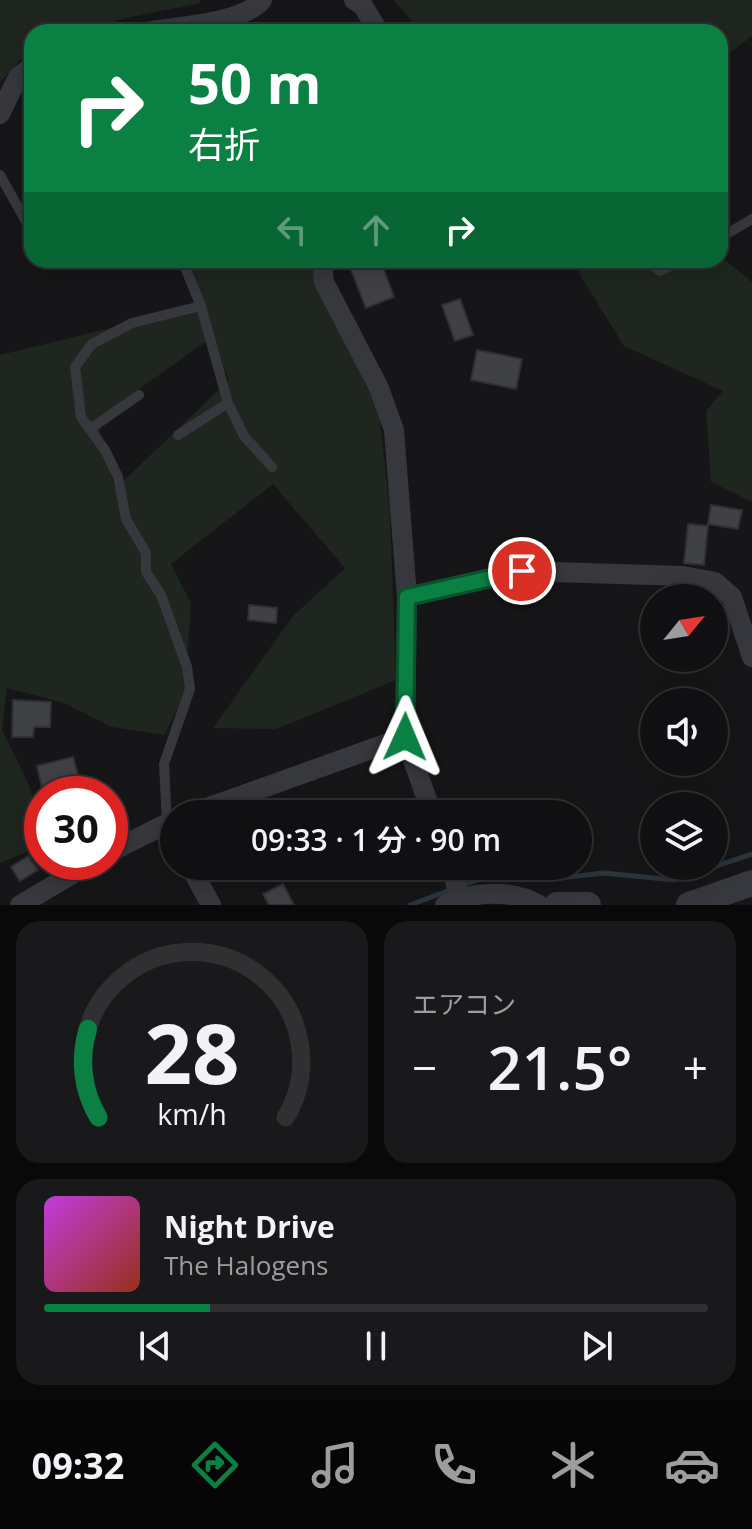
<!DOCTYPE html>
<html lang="ja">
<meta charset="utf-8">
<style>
body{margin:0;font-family:"Open Sans","Noto Sans JP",sans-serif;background:#19191b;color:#f1f3f6;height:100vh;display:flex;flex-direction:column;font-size:30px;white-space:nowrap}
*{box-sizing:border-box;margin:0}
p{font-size:26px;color:#9c9d9f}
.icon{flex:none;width:44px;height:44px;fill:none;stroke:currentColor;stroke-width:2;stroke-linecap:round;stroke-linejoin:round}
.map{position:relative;height:905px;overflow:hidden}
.panel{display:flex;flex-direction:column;gap:16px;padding:16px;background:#09090a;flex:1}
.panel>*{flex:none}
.top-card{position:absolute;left:24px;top:24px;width:704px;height:244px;border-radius:24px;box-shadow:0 4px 20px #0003,0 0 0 2px #303032;background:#0b8043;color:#fff;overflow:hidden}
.needle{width:52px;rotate:60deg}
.controls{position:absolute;left:640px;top:584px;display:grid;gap:16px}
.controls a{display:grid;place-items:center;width:88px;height:88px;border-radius:50%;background:#101012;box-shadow:0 4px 20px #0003,0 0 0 2px #303032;font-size:40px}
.speed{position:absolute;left:24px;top:776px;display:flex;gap:16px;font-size:40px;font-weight:700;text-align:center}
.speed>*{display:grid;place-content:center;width:104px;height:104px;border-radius:50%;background:#101012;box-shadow:0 4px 20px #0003,0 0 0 2px #303032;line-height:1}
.speed .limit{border:12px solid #d22;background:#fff;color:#111}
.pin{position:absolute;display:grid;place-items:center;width:68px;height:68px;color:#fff;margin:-34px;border:4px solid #fff;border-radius:50%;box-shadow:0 2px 8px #0007}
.me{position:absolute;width:88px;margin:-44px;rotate:1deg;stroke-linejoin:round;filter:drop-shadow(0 0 6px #0008)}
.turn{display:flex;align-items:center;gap:28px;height:168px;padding:0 32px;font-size:36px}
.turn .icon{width:104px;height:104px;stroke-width:2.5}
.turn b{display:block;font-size:56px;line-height:68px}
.lanes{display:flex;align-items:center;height:76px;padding:0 32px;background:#0003;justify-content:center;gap:40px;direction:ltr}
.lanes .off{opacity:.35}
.big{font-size:60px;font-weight:600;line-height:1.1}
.panel .card{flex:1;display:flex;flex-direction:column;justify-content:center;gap:12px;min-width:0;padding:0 28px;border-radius:24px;background:#19191b}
.panel .dial{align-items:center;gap:0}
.dial svg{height:208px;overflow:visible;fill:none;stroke:#303032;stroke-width:7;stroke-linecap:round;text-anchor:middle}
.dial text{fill:#f1f3f6;stroke:none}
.song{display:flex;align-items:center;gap:24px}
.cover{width:96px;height:96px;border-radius:12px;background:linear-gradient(135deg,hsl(290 70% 55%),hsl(10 70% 35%))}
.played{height:8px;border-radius:4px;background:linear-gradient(90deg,#0b8043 25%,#303032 25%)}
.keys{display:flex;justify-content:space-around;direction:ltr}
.heat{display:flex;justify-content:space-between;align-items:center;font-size:44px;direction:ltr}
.panel .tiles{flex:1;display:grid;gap:16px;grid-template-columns:1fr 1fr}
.card:last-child{grid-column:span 2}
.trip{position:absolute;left:160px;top:800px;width:432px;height:80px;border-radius:40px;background:#101012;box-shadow:0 4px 20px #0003,0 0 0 2px #303032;font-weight:600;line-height:80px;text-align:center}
.tabs{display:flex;height:128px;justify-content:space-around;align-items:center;background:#060607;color:#9c9d9f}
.tabs .icon{width:56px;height:56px}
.tabs .selected{color:#0b8043}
.tabs b{font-size:36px;color:#f1f3f6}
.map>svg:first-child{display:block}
.green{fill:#1e261f;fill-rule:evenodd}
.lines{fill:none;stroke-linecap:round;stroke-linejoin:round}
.stream{stroke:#2c353c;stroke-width:5}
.building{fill:#404145;stroke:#303034;stroke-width:2}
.service{stroke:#37383d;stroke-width:10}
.minor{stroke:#37383d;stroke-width:20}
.tertiary{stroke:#37383d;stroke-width:26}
.route-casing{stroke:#07532c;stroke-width:20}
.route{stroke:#0b8043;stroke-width:14}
</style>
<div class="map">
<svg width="752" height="905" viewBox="0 0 752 905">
<rect width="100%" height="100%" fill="#161618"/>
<path class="green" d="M 0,0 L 200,0 L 200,3 L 126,18 L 82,32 L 32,32 L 32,48 L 0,82 Z
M 394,0 L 752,0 L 752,36 L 720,61 L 720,32 L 421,32 Z
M 720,256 L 752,282 L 752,502 L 711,482 L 706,411 L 723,391 L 624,346 L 572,262 L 573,260 L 720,260 Z
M 179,260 L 315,260 L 314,281 L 379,411 L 390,513 L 396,680 L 276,729 L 213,728 L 293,616 L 345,568 L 273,484 L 171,564 L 191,603 L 185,694 L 164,735 L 112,727 L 64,703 L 7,688 L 2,730 L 31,789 L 39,847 L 0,863 L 0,355 L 198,307 ZM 211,338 L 229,380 L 115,489 L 97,419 Z"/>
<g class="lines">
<path class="stream" d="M 460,886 L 483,878 L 559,878 L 604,873 L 674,880 L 752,854
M 410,905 L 450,890"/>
</g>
<path class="building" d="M 363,260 L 380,260 L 394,297 L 366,308 L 349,265 Z
M 460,299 L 473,335 L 455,341 L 442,305 Z
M 477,350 L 522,359 L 516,389 L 471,380 Z
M 711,505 L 742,510 L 738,529 L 708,524 Z
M 688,524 L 708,526 L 704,565 L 684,563 Z
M 249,605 L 277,608 L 276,623 L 248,620 Z
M 13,700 L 51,702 L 50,727 L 34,727 L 33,737 L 12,737 Z
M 73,757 L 79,778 L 42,788 L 37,766 Z
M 28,856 L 38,870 L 20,881 L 11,867 Z
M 283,884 L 294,905 L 269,905 L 263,894 Z"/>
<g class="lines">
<path class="service" d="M 0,175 L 32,232
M 720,238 L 752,219
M 182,260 L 201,306
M 644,260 L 660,271 L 682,260
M 228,403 L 244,436 L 272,467
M 90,429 L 139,395
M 167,823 L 164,764 L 190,689 L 187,667 L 161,595 L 146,572 L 146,553 L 126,519 L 118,477 L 105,450 L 81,417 L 75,367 L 92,344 L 132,323 L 201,306 L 228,403 L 178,435"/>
<path class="minor" d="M 354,0 L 363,6 L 379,32
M 144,32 C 175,27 242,24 262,0
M 0,114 L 18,77 L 32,67
M 407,597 L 522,571 L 683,576 L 715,582 L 732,597 L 752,657
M 405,737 L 432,814
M 190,814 L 405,737 L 407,597 L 394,430 L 379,388 L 324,282 L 322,260
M 110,852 L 174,820
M 190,866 L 211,905
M 450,866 L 460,897
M 20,905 L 93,862
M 445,905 C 473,891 511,889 539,905"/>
<path class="tertiary" d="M 557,905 L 588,905
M 689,905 L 752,883"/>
</g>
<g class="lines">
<defs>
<path id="route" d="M 405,737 L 407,597 L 522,571"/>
</defs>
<use href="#route" class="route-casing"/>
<use href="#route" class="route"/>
</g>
</svg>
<div class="controls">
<a><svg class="needle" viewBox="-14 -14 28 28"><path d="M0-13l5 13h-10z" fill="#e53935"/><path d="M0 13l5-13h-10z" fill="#9c9d9f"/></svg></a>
<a><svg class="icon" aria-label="sound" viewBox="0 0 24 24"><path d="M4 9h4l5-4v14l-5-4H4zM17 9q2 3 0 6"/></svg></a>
<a><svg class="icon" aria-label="layers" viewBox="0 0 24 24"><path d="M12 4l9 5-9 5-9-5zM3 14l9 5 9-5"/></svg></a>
</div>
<div class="speed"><div class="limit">30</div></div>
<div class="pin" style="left:522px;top:571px;background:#d93025"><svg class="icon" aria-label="arrive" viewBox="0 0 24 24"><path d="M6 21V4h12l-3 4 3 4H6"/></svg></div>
<svg class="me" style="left:405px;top:737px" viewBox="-20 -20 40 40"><path d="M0-17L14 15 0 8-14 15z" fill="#0b8043" stroke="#fff" stroke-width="4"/></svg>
<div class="trip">09:33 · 1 分 · 90 m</div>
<div class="top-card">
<div class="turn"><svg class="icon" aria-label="right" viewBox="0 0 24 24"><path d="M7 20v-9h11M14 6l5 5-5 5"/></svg><div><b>50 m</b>右折</div></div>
<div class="lanes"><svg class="icon off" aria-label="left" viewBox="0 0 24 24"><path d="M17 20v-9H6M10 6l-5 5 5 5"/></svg><svg class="icon off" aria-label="ahead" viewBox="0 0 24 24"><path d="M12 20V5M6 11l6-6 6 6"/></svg><svg class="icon" aria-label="right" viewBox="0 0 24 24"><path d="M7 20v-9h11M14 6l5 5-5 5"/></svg></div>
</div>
</div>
<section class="panel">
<div class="tiles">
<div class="card dial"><svg viewBox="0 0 100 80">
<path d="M14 69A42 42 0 1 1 86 69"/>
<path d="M14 69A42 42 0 0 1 10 35" stroke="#0b8043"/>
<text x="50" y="56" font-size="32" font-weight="700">28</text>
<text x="50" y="72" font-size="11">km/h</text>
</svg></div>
<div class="card"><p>エアコン</p>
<div class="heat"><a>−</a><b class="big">21.5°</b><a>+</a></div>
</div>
<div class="card">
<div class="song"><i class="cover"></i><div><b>Night Drive</b><p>The Halogens</p></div></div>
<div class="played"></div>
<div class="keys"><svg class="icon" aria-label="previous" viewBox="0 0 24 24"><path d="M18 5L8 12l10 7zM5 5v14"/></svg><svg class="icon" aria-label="pause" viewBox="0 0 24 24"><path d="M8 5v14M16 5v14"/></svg><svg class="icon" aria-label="next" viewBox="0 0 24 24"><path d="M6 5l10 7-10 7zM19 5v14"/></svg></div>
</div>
</div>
</section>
<nav class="tabs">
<b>09:32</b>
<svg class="icon selected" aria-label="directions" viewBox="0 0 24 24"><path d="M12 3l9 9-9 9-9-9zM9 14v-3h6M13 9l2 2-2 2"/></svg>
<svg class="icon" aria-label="music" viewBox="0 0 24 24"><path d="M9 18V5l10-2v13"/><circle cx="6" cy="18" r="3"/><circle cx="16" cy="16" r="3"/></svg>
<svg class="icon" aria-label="phone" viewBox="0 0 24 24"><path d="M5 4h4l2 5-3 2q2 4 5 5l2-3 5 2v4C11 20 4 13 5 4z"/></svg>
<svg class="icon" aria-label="climate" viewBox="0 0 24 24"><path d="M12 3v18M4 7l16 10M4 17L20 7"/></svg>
<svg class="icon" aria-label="car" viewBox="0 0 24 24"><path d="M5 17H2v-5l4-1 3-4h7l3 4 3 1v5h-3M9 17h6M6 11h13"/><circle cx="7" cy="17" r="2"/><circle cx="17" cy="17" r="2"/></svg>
</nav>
